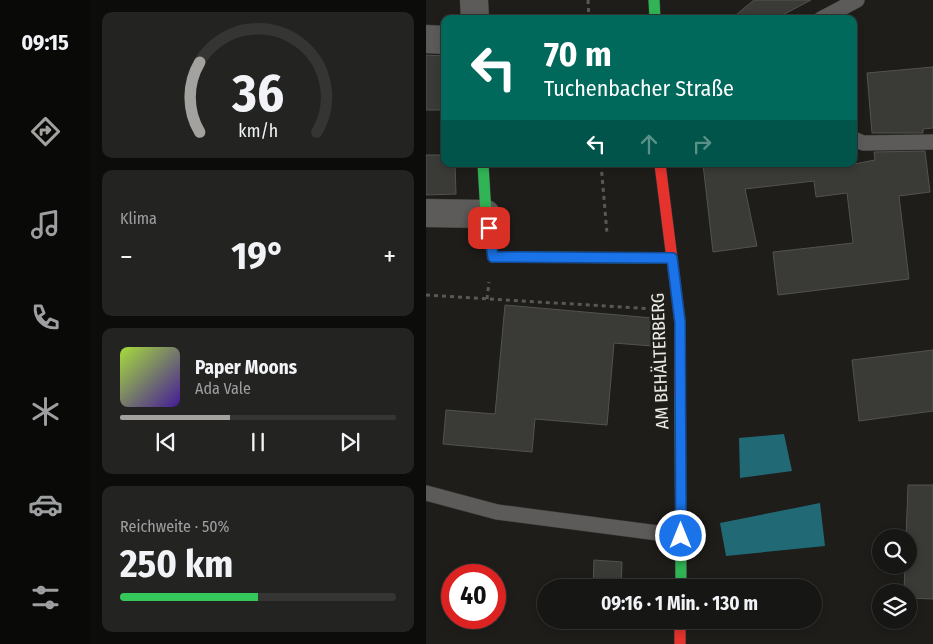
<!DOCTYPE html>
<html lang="de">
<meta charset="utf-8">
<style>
body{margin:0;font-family:"Fira Sans Condensed",sans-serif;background:#232322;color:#f1f3f6;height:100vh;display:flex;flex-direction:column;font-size:19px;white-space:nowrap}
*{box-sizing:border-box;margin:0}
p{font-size:16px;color:#9e9fa0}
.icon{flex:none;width:28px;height:28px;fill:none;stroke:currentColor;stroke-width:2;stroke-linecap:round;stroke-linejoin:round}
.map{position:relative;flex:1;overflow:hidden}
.drawer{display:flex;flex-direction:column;gap:12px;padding:12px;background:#0c0c0b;width:336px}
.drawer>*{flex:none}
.top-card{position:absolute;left:15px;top:15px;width:416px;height:152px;border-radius:10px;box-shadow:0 2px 8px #0003,0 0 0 1px #353534;background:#00695c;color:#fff;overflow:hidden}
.buttons{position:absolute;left:446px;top:529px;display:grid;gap:10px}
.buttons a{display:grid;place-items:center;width:45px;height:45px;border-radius:50%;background:#161614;box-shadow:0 2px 8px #0003,0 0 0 1px #353534;font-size:25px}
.speed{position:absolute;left:15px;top:564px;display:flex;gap:10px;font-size:25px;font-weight:700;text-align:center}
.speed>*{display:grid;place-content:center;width:65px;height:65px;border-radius:50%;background:#161614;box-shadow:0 2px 8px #0003,0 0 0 1px #353534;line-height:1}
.speed .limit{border:8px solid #d22;background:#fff;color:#111}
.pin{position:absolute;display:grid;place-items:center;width:42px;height:42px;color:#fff;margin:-21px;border-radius:10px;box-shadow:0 2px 8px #0006}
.me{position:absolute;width:55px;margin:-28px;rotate:0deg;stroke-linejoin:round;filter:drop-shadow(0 0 4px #0008)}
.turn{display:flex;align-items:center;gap:18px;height:105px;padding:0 20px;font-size:22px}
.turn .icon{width:65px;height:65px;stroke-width:2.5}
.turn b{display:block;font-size:35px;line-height:42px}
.lanes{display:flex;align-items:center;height:48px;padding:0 20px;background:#0003;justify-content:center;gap:25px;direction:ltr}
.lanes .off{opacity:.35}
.big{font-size:38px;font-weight:700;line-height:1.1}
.drawer .tile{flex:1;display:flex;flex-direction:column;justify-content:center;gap:8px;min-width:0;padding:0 18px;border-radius:10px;background:#232322}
.drawer .dial{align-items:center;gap:0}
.dial svg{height:130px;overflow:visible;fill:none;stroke:#353534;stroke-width:7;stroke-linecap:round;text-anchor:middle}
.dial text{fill:#f1f3f6;stroke:none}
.song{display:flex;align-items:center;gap:15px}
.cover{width:60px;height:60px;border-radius:8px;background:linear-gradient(135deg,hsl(80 70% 55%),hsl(260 70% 35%))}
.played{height:5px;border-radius:2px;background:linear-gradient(90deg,#a3a29e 40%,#353534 40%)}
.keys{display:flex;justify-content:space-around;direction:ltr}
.heat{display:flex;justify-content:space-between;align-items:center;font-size:28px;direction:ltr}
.charge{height:8px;border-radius:4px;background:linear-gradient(90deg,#34c759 50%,#353534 0)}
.trip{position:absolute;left:111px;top:579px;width:285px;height:50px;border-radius:25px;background:#161614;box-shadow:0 2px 8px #0003,0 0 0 1px #353534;font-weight:700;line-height:50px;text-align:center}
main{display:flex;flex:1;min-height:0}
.tab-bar{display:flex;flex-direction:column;width:90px;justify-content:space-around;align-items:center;background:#090908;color:#9e9fa0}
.tab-bar .icon{width:35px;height:35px}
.tab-bar .selected{color:#a3a29e}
.tab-bar b{font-size:22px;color:#f1f3f6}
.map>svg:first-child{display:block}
.water{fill:#216975}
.building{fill:#3a3a37;stroke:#53524f}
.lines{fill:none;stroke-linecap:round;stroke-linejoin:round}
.lane-casing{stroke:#3a3a37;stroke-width:16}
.street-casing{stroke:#3a3a37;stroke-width:29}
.fast-casing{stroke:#3a3a37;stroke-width:12}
.jam-casing{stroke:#3a3a37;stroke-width:12}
.path{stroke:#585856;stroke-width:3;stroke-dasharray:4 4;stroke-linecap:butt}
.lane{stroke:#5c5b5a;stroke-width:15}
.street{stroke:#5c5b5a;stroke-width:28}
.fast{stroke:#30b455;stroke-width:11}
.jam{stroke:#e5322d;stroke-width:11}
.route-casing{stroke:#114b97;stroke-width:12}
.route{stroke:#1a73e8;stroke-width:9}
.labels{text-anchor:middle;stroke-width:5;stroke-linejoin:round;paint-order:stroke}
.street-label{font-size:18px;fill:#eae9e5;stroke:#201e18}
</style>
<main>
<nav class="tab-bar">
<b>09:15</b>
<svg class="icon selected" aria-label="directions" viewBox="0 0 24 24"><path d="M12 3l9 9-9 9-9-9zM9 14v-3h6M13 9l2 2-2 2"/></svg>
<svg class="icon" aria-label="music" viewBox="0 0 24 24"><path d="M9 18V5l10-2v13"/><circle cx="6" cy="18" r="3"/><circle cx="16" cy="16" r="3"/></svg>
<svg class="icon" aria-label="phone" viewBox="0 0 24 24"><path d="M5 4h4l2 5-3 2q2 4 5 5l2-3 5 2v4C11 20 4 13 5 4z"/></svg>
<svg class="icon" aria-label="climate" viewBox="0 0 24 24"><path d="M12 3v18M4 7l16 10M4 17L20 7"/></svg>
<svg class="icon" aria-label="car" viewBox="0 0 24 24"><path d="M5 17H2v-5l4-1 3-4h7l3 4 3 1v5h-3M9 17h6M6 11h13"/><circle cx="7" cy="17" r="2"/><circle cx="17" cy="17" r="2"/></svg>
<svg class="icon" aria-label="filters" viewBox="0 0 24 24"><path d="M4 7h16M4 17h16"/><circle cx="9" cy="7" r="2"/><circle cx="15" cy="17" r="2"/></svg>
</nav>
<section class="drawer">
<div class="tile dial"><svg viewBox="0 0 100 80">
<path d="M14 69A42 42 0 1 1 86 69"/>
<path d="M14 69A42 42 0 0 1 14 26" stroke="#a3a29e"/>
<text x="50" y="56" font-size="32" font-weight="700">36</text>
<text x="50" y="72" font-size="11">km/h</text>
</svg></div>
<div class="tile"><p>Klima</p>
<div class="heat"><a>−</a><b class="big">19°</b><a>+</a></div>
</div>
<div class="tile">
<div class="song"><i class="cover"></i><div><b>Paper Moons</b><p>Ada Vale</p></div></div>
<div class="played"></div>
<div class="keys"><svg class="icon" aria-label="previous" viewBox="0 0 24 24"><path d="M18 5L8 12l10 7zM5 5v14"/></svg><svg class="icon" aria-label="pause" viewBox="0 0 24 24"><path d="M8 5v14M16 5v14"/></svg><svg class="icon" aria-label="next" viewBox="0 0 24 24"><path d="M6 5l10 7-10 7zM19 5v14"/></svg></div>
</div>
<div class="tile"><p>Reichweite · 50%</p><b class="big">250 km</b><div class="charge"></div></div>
</section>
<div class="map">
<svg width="507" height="644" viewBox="0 0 507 644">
<rect width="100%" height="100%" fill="#1e1d1a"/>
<path class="water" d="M 358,434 L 366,471 L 314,478 L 313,438 Z
M 394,503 L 399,546 L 300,556 L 294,523 Z"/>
<path class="building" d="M 328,0 L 385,0 L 349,19 L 305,19 Z
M 0,55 L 19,56 L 19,110 L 0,110 Z
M 507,67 L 507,128 L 497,129 L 497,133 L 446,133 L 441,73 Z
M 499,151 L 504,192 L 473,196 L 483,279 L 352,295 L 347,252 L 427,243 L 421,193 L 390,197 L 388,181 L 319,189 L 331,246 L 287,252 L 277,164 L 428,164 L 449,160 L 448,152 Z
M 0,155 L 19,155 L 19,164 L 29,164 L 30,194 L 0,195 Z
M 79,305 L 238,319 L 238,347 L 188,343 L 181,425 L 109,419 L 106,452 L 17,444 L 20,410 L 69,414 Z
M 507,350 L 507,411 L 433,421 L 426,360 Z
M 482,485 L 507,485 L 507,599 L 482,598 L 482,592 L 478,592 L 479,565 L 482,565 L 482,538 L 480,538 Z
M 168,560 L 196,562 L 195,588 L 167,588 Z"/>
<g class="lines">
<defs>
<path id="lane" d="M 395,19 L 431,0
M 428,139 L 437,143 L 507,142
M 0,493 L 71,512 L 255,536"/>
<path id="street" d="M 48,0 L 49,19
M 0,39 L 19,40
M 0,213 L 60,214"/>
<path id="fast" d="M 228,0 L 229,19
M 57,164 L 60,214 L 67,257 L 246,258
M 254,396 L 255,588"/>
<path id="jam" d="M 234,164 L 254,322 L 254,396
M 254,620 L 254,644"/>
</defs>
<use href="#lane" class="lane-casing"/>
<use href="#street" class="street-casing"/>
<use href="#fast" class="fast-casing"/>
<use href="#jam" class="jam-casing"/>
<path class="path" d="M 162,0 L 163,19
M 175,164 L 181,233
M 0,295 L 227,309
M 61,299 L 63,282"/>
<use href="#lane" class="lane"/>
<use href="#street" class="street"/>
<use href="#fast" class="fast"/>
<use href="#jam" class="jam"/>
</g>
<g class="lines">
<defs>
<path id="route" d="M 63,228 L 67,257 L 246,258 L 254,322 L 255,536"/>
</defs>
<use href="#route" class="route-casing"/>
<use href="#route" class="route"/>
</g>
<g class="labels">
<g class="street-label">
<text transform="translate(234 361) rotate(-92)" y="6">AM BEHÄLTERBERG</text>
</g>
</g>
</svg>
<div class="buttons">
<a><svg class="icon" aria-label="search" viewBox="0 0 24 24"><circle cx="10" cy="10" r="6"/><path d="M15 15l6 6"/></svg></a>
<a><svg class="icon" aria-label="layers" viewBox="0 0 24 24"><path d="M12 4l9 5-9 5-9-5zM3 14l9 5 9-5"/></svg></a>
</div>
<div class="speed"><div class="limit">40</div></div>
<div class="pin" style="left:63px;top:228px;background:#d93025"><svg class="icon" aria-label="arrive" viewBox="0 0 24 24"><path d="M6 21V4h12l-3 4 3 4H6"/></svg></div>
<svg class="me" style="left:255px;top:536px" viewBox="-20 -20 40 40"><circle r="17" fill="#1a73e8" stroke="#fff" stroke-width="3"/><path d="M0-11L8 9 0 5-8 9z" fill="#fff"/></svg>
<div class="trip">09:16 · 1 Min. · 130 m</div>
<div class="top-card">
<div class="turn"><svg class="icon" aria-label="left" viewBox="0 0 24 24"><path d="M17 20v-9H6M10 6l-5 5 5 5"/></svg><div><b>70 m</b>Tuchenbacher Straße</div></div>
<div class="lanes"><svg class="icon" aria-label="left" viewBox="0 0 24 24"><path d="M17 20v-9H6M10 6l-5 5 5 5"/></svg><svg class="icon off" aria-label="ahead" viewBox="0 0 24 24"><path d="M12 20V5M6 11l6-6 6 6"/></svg><svg class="icon off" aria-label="right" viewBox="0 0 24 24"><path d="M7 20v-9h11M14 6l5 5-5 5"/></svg></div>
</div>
</div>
</main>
